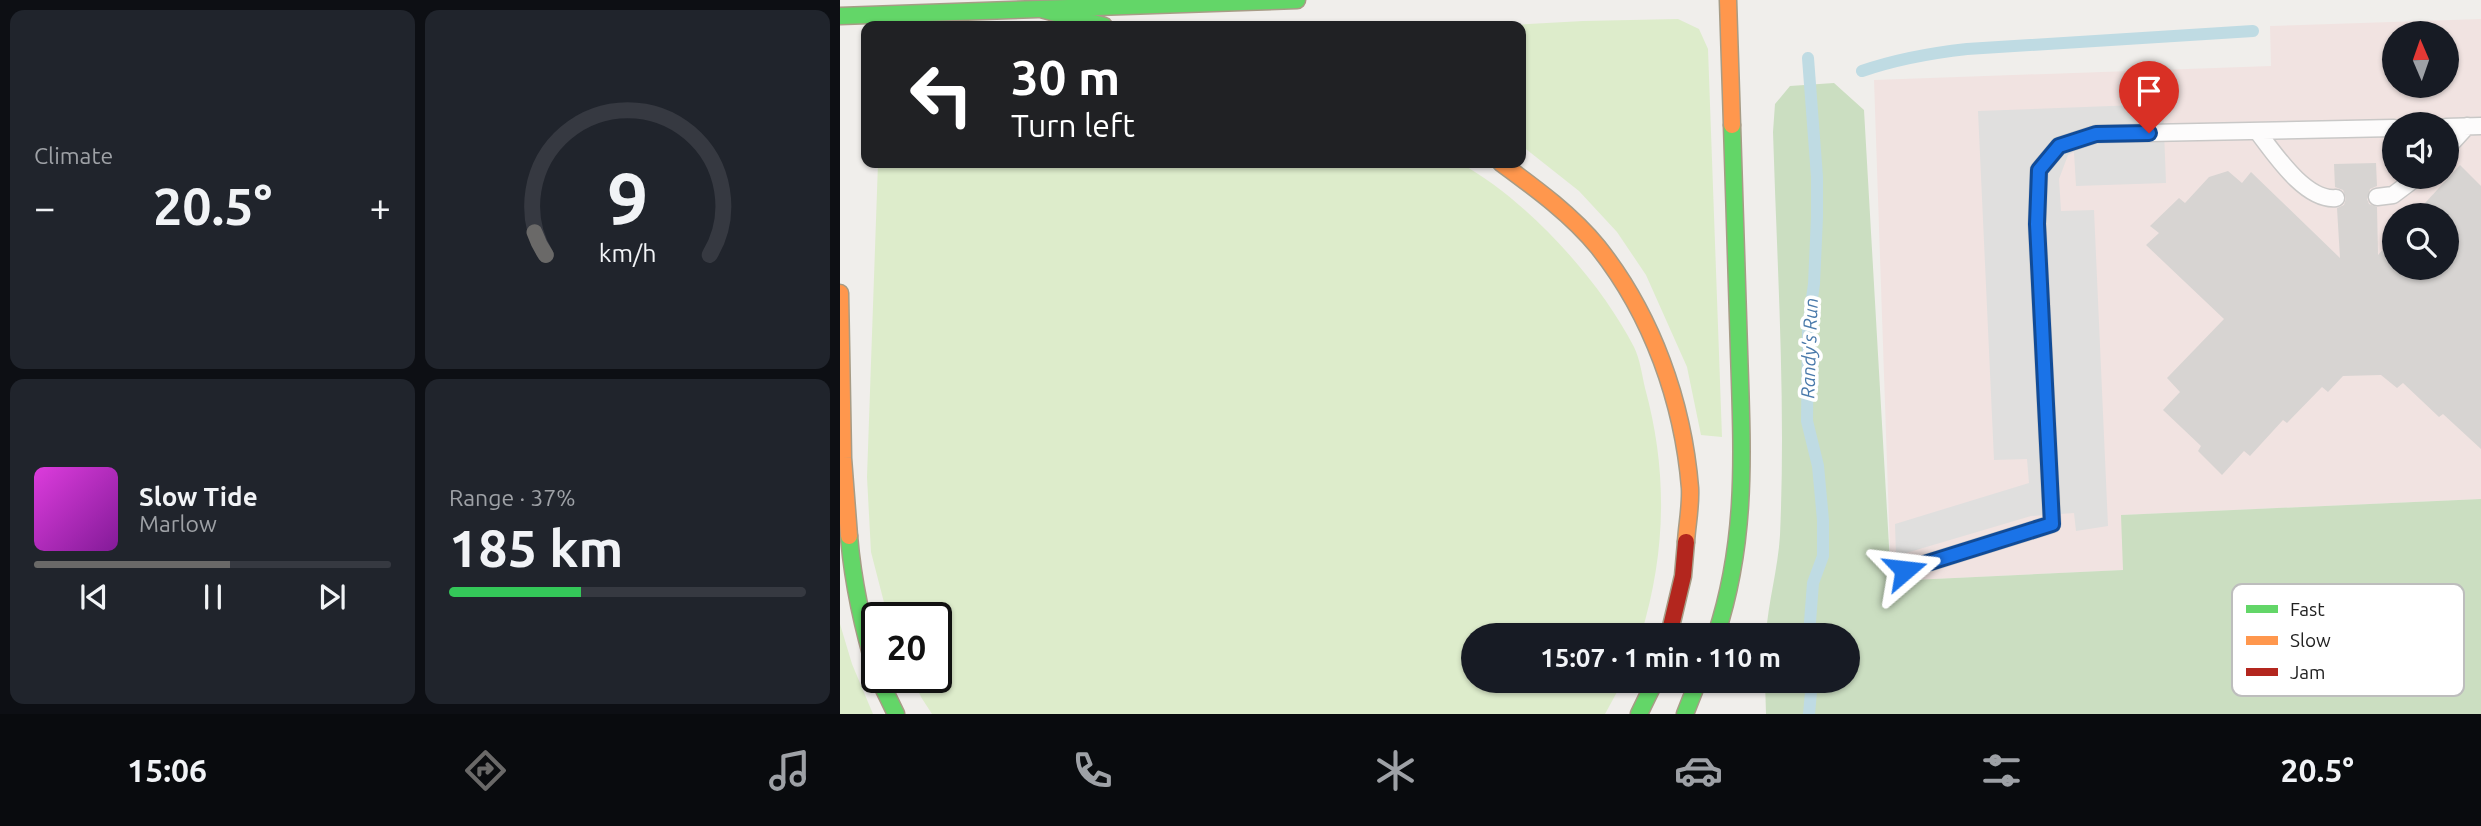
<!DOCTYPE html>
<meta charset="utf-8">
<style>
body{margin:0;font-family:Ubuntu,sans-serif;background:#20242c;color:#f1f3f6;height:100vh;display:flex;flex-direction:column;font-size:26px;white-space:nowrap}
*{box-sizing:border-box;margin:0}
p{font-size:23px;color:#9ea1a6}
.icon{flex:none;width:38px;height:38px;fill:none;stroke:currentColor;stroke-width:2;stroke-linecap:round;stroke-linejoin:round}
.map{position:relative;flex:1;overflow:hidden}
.sheet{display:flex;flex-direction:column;gap:10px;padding:10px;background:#0d0f14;width:840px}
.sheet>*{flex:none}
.top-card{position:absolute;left:21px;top:21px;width:665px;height:147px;border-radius:14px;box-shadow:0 2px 5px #0004;background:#202124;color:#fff;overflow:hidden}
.needle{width:46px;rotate:358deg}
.controls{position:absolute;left:1542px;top:21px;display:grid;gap:14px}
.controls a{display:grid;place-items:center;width:77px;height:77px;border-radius:50%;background:#171b24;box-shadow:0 2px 5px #0004;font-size:35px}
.speed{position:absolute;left:21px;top:602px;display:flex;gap:14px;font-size:35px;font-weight:700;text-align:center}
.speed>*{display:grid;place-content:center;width:91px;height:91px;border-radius:50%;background:#171b24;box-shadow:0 2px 5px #0004;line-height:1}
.speed .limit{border:4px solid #111;border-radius:10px;background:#fff;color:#111}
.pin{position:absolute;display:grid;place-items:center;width:60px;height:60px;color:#fff;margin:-72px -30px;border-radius:50% 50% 50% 0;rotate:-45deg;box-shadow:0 0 7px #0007}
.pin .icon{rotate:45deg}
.me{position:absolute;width:77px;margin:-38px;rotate:73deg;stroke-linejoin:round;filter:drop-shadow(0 0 5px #0008)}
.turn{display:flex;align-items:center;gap:24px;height:147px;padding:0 35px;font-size:32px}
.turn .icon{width:91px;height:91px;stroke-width:2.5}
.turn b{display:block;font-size:49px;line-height:60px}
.big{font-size:52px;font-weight:600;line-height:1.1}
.sheet .widget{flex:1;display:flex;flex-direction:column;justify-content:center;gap:10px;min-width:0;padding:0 24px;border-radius:14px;background:#20242c}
.sheet .dial{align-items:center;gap:0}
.dial svg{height:182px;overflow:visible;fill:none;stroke:#363941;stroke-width:7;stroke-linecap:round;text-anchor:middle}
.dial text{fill:#f1f3f6;stroke:none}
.song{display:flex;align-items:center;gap:21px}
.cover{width:84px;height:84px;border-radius:10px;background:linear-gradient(135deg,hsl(300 70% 55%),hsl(290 70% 35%))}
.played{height:7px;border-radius:4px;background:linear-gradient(90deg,#6a6968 55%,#363941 55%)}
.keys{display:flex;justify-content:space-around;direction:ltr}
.heat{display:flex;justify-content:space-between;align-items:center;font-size:38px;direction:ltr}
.charge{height:10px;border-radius:5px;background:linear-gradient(90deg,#34c759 37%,#363941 0)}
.sheet .tiles{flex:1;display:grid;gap:10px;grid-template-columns:repeat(2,1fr)}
.trip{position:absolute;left:621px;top:623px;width:399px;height:70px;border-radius:35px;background:#171b24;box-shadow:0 2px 5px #0004;font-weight:600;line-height:70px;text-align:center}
.dock{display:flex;height:112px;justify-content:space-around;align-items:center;background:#090b0e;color:#9ea1a6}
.dock .icon{width:49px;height:49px}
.dock .current{color:#6a6968}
.dock b{font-size:32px;color:#f1f3f6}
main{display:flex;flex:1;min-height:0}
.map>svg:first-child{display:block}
.commercial{fill:#f1e3e1;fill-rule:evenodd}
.grass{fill:#ddeccb}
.forest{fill:#cbdec1}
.parking{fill:#e0dfde}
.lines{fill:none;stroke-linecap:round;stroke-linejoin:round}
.stream{stroke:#bfdbe3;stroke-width:12}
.building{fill:#d7d4d2}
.lane-casing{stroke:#c9c8c7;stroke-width:19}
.fast-casing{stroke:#a79c86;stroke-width:19}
.slow-casing{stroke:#a79c86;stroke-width:19}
.jam-casing{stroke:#a79c86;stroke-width:19}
.lane{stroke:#fdfcfc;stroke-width:16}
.fast{stroke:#63d668;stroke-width:16}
.slow{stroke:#ff974d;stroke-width:16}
.jam{stroke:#b3261e;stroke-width:16}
.route-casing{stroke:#114b97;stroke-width:18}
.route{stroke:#1a73e8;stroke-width:12}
.labels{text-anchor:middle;stroke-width:7;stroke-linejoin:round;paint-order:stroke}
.water-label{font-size:19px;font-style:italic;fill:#4a7aab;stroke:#fff}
.key{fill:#fff;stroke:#bdbdbd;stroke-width:2}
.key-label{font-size:19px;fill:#222}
</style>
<main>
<section class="sheet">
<div class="tiles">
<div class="widget"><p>Climate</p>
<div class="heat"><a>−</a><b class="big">20.5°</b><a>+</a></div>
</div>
<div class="widget dial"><svg viewBox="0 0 100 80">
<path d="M14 69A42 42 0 1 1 86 69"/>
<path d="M14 69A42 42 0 0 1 9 59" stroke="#6a6968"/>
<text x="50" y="56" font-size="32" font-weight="700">9</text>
<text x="50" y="72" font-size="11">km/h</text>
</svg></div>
<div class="widget">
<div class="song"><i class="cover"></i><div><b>Slow Tide</b><p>Marlow</p></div></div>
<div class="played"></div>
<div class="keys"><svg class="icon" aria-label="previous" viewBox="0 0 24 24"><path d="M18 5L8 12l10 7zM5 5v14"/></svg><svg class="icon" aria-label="pause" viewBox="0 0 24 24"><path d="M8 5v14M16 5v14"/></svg><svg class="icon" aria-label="next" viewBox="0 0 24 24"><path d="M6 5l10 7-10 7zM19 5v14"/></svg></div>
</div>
<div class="widget"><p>Range · 37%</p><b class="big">185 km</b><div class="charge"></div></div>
</div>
</section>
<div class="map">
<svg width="1641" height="714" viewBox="0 0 1641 714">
<rect width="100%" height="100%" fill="#f0eeeb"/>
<path class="commercial" d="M 1641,19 L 1641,499 L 1282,515 L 1284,570 L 1051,581 L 1034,80 L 1431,66 L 1430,26 ZM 1554,33 L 1606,33 L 1606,86 L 1554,86 ZM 1554,124 L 1606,124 L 1606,177 L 1554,177 ZM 1554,215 L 1606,215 L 1606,268 L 1554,268 Z"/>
<path class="grass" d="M 838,19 L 859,29 L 868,49 L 882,437 L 861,435 L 847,367 L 806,275 L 777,232 L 739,191 L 681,145 L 681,26 L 654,26 L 743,21 Z
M 38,163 L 620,163 C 687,200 759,279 794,347 C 800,359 802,375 805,388 C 828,472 826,552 801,635 L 634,635 L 634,681 L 783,681 L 765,714 L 92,714 L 81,697 L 72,677 L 96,677 L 96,618 L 48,618 L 31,552 L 27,477 Z
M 0,624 L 12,664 L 33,714 L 0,714 Z"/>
<path class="forest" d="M 994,83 L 1024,110 L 1051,581 L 1283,570 L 1281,515 L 1641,499 L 1641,714 L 926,714 L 925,681 L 1008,681 L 1008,635 L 926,635 C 928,602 938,569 940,535 C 946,401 937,266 933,132 L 935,104 L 950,86 Z"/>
<path class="parking" d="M 1323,104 L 1326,183 L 1236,186 L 1234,152 L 1228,155 L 1219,179 L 1221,211 L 1254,210 L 1268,526 L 1236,531 L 1234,513 L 1191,516 L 1056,556 L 1055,524 L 1189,483 L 1187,459 L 1154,460 L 1138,111 Z"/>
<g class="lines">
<path class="stream" d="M 968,58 L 977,177 L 977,217 L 974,284 L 968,327 L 967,421 L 978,466 L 983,520 L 983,556 L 973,583 L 969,635
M 1022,71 C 1057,59 1091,53 1127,49 L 1413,31
M 969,714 L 972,681"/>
</g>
<path class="building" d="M 1536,163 L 1537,186 L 1530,189 L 1527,199 L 1529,204 L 1537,207 L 1538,255 L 1554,237 L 1554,268 L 1606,268 L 1606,215 L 1574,215 L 1620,165 L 1641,186 L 1641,449 L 1603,414 L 1599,417 L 1563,383 L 1557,388 L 1541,375 L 1503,376 L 1488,392 L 1482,387 L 1447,423 L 1443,420 L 1410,456 L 1404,451 L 1382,475 L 1358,451 L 1361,446 L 1323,410 L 1340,392 L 1327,378 L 1384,319 L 1306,245 L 1319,233 L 1310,226 L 1339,198 L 1345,203 L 1369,177 L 1388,171 L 1402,183 L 1411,172 L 1500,258 L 1497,208 L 1504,205 L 1506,198 L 1503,190 L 1495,187 L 1494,164 Z"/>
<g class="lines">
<defs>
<path id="lane" d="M 1606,127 L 1641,126
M 1417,131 C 1434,153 1465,201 1496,198
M 1606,149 L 1627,126
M 1537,197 L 1553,195 L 1577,177
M 1065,570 L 1212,524 L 1197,224 L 1199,170 L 1219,146 L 1256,134 L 1554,128"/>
<path id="fast" d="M 201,9 L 264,26
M 0,16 L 457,0
M 9,536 C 13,584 23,629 37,675
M 876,635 C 908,538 902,449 899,350 C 897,275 895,200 892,125
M 38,677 L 56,714
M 799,714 L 815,681
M 845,714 L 858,681"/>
<path id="slow" d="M 888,0 L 892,125
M 661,163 C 695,188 731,214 758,247 C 812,315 843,402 850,488 C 851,506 847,525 846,542
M 0,293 L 3,458 L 9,536"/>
<path id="jam" d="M 829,635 L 843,576 L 846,542"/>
</defs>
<use href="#lane" class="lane-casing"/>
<use href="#fast" class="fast-casing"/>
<use href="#slow" class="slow-casing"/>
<use href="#jam" class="jam-casing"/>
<use href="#lane" class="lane"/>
<use href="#fast" class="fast"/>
<use href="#slow" class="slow"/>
<use href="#jam" class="jam"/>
</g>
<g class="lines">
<defs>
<path id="route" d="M 1065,570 L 1212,524 L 1197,224 L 1199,170 L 1219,146 L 1256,134 L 1309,133"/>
</defs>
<use href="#route" class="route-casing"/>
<use href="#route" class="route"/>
</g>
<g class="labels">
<g class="water-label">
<text transform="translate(969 348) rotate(-88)" y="7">Randy's Run</text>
</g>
</g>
<rect x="1392" y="584" width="232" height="112" rx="10" class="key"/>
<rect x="1406" y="605" width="32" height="8" fill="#63d668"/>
<rect x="1406" y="636" width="32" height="9" fill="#ff974d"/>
<rect x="1406" y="668" width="32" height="8" fill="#b3261e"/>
<g class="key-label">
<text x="1450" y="616">Fast</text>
<text x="1450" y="647">Slow</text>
<text x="1450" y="679">Jam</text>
</g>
</svg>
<div class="controls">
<a><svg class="needle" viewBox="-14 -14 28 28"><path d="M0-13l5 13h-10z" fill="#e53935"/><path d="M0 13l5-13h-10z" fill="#9ea1a6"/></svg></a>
<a><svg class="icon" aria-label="sound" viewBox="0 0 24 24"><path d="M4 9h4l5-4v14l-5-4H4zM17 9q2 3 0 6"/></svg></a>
<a><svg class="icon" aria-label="search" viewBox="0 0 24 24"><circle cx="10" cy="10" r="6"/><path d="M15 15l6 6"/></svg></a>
</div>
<div class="speed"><div class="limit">20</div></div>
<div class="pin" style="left:1309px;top:133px;background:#d93025"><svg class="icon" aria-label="arrive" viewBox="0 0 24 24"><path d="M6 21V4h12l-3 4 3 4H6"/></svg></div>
<svg class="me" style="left:1065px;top:570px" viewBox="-20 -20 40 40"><path d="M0-17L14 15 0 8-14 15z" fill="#1a73e8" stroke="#fff" stroke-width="4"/></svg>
<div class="trip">15:07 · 1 min · 110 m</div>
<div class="top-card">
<div class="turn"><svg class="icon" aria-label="left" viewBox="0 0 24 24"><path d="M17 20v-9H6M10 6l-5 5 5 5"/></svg><div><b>30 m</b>Turn left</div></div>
</div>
</div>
</main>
<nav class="dock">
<b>15:06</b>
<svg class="icon current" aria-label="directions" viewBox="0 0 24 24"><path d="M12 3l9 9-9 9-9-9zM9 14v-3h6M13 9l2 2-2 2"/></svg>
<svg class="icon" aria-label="music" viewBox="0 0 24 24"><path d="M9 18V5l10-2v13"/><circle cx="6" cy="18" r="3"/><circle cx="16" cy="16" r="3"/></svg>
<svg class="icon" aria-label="phone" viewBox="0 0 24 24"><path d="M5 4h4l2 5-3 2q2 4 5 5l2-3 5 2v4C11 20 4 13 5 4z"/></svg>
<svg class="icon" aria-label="climate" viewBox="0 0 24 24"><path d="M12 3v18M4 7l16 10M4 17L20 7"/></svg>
<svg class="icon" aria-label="car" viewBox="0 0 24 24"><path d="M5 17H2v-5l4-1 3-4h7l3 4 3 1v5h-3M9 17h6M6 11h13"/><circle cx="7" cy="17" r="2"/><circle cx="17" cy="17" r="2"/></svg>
<svg class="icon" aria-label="filters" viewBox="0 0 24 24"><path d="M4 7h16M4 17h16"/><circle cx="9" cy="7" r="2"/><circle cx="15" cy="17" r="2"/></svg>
<b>20.5°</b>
</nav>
